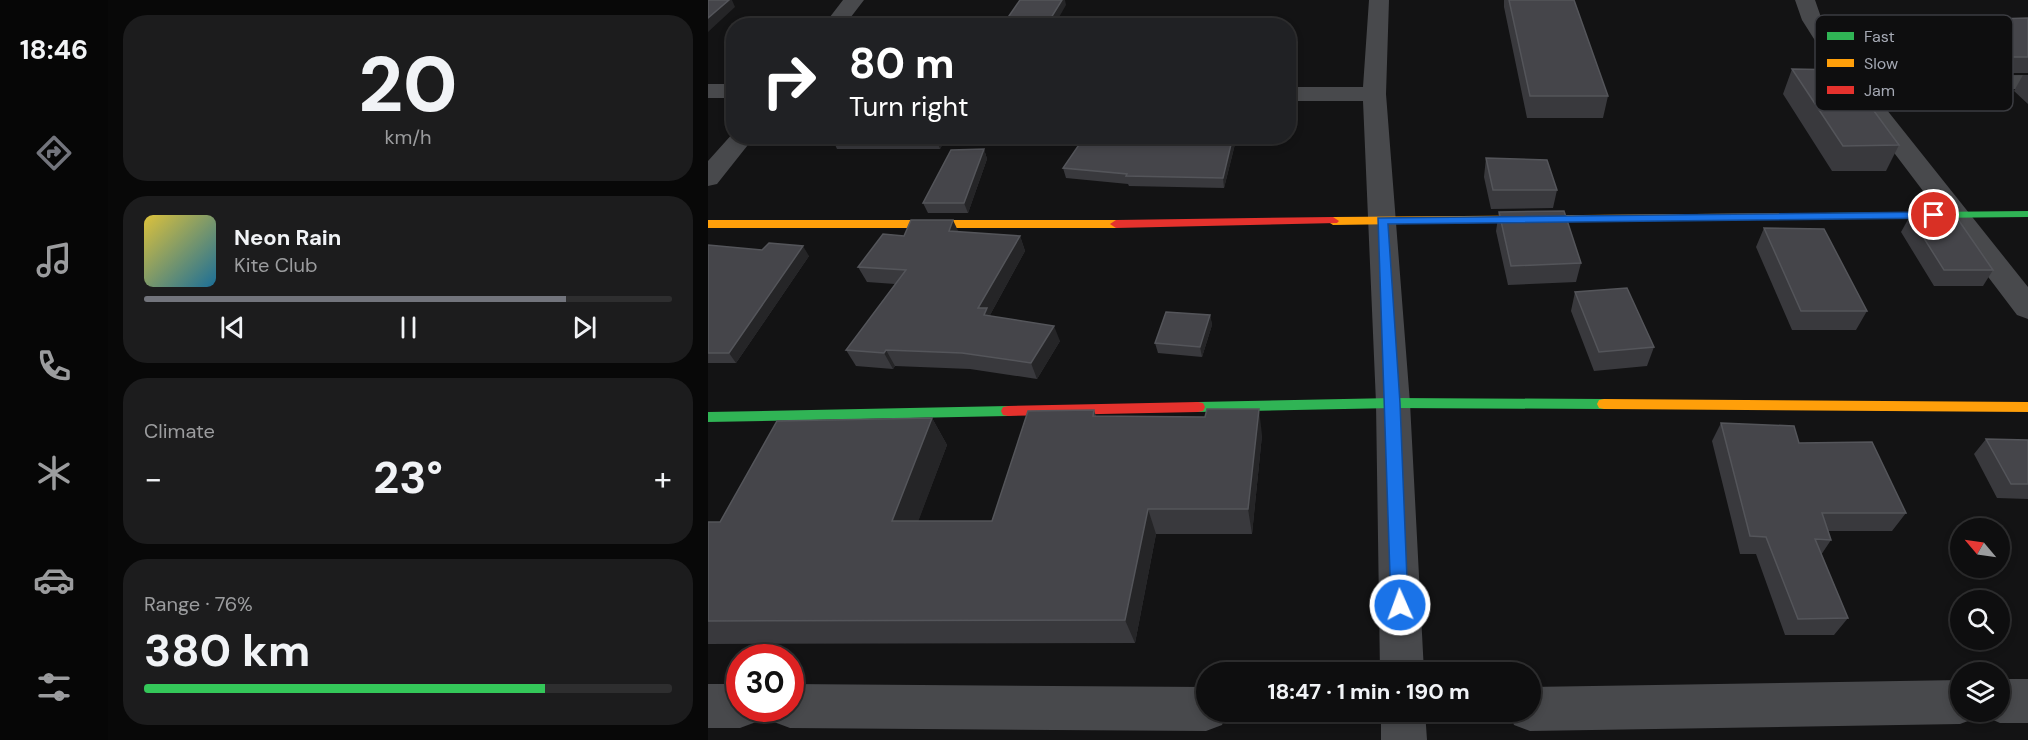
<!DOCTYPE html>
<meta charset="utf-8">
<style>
body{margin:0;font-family:"DM Sans",sans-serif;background:#1c1c1d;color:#f1f3f6;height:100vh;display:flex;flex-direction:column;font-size:22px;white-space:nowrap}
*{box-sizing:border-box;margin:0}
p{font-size:20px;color:#9b9c9e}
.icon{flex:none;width:33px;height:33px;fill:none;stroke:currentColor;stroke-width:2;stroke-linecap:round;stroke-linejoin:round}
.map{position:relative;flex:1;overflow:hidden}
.side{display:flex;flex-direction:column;gap:15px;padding:15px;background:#080808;width:600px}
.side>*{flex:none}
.hud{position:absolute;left:18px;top:18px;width:570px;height:126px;border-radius:24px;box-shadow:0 3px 9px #0003,0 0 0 2px #2e2e2f;background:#202124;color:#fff;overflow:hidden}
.needle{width:39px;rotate:299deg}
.tools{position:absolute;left:1242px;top:518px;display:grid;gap:12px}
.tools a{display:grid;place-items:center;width:60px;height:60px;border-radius:50%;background:#0e0e0f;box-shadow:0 3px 9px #0003,0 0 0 2px #2e2e2f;font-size:30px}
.speed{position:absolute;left:18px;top:644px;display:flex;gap:12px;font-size:30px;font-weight:700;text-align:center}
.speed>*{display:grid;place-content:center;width:78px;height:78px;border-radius:50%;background:#0e0e0f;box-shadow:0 3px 9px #0003,0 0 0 2px #2e2e2f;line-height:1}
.speed .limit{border:9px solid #d22;background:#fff;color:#111}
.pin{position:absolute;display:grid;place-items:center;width:51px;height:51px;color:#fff;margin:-26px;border:3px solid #fff;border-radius:50%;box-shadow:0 2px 6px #0007}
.me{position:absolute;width:66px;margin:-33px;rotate:358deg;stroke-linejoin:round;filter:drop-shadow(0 0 4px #0008)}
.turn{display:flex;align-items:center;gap:21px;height:126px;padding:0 24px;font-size:27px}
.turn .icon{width:78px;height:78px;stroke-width:2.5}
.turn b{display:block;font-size:42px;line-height:51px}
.big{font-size:45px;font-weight:700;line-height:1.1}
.side .widget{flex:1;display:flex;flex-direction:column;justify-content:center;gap:9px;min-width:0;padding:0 21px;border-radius:24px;background:#1c1c1d}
.side .dial{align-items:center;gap:0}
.dial b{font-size:78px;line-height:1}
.song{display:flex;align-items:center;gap:18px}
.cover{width:72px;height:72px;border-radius:9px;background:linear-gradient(135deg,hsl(50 70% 55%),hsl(200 70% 35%))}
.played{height:6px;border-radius:3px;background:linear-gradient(90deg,#72747c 80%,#2e2e2f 80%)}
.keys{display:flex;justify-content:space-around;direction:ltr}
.heat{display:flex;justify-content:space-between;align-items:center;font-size:33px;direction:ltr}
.charge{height:9px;border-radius:4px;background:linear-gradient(90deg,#34c759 76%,#2e2e2f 0)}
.trip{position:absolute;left:488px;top:662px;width:345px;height:60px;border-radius:30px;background:#0e0e0f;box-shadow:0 3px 9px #0003,0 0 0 2px #2e2e2f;font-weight:700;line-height:60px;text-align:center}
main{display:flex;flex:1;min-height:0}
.menu{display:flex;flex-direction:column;width:108px;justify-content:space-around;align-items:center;background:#060606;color:#9b9c9e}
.menu .icon{width:42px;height:42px}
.menu .current{color:#72747c}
.menu b{font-size:27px;color:#f1f3f6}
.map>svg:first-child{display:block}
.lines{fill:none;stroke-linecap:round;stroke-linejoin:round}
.street{fill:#48494c;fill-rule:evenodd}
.fast{fill:#30b455;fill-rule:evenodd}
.slow{fill:#ff9f0a;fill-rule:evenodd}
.jam{fill:#e5322d;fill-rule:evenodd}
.wall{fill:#39393d}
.shaded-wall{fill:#252527}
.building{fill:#45454a;stroke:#54555a;stroke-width:1.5}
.route{fill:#1a73e8;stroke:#114b97;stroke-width:1.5}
.key{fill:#0e0e0f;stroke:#3b3c41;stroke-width:1.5}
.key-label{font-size:16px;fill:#a5a9b4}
</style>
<main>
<nav class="menu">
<b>18:46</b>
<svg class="icon current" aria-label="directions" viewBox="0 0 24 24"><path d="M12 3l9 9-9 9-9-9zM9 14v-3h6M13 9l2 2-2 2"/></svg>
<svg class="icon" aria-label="music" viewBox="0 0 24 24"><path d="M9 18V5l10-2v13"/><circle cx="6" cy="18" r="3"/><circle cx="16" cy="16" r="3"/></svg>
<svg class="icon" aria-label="phone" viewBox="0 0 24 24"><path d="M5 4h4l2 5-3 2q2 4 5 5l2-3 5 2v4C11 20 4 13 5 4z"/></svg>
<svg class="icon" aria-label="climate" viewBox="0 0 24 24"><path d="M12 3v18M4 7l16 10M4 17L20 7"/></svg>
<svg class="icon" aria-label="car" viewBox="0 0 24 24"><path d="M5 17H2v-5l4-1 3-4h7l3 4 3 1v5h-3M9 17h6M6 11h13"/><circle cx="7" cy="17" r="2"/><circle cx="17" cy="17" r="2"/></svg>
<svg class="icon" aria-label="filters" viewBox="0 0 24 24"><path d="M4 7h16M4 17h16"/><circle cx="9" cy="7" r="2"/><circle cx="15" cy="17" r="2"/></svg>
</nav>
<section class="side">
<div class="widget dial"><b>20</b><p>km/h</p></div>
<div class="widget">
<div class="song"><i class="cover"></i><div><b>Neon Rain</b><p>Kite Club</p></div></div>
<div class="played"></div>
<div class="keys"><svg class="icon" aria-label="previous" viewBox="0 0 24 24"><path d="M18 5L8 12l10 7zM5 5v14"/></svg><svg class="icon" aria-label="pause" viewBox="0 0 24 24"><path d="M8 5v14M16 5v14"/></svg><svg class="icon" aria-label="next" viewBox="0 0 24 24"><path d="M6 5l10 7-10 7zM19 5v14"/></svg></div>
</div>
<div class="widget"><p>Climate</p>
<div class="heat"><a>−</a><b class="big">23°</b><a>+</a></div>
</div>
<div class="widget"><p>Range · 76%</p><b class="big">380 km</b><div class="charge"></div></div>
</section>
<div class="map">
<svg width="1320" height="740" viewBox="0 0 1320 740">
<rect width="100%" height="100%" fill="#131314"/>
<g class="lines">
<path class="street" d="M 135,0 L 156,0 L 136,26 L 115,26 Z
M 661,0 L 681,0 L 678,94 L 702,403 L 716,672 L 672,672 L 668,403 L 655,101 L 580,101 L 580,87 L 655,87 Z
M 1087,0 L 1107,0 L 1114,20 L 1152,76 L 1320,75 L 1320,89 L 1163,90 L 1320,287 L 1320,319 L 1309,315 L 1137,88 L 1094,20 Z
M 0,84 L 26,84 L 26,98 L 0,98 Z
M 26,132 L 26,136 L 47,136 L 9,184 L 0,186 L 0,161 Z
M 1292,679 L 1320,679 L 1320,723 L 1292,723 L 1276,716 L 1274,711 L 1292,711 Z
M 1252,680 L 1252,711 L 1270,711 L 1268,718 L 1252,724 L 822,731 L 806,725 L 800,711 L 822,711 L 822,687 Z
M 0,684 L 32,684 L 32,708 L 53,708 L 48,722 L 32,728 L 0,728 Z
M 82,684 L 498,687 L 498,711 L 520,711 L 514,725 L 498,731 L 82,728 L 66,722 L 61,708 L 82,708 Z
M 673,711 L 717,711 L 719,740 L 673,740 Z"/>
<path class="fast" d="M 1320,211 L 1320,217 L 1116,219 L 1110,216 L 1116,213 Z
M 685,398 L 896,399 L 901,400 L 903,404 L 901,408 L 896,409 L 685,408 L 490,412 L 485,411 L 483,407 L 485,403 L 490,402 Z
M 300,406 L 305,407 L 307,411 L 305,415 L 300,416 L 0,422 L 0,412 Z"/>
<path class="slow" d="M 1116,213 L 1120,214 L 1120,218 L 625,225 L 619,221 L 625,217 Z
M 0,220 L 408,220 L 414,224 L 408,228 L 0,228 Z
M 896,399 L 1320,402 L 1320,412 L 896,409 L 891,408 L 889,404 L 891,400 Z"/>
<path class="jam" d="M 625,217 L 631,221 L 629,223 L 408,228 L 402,224 L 408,220 Z
M 490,402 L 495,403 L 497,407 L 495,411 L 490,412 L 300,416 L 295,415 L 293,411 L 295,407 L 300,406 Z"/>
</g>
<path class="wall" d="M 796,0 L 866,0 L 900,96 L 895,118 L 819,118 L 796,7 Z
M 1320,18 L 1320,73 L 1287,73 L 1248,35 L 1255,20 Z
M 1084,69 L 1191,145 L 1178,171 L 1124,171 L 1075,94 Z
M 1315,75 L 1320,75 L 1320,104 L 1306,91 Z
M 123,136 L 239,136 L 232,149 L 129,149 Z
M 377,136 L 529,136 L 516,188 L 421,186 L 420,184 L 358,178 L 355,168 Z
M 276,149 L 279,159 L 260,213 L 220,213 L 215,203 Z
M 778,158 L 849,190 L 845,208 L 783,209 L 776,177 Z
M 791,212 L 873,263 L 868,282 L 800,285 L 788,231 Z
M 1202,216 L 1285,270 L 1275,286 L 1226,286 L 1193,232 Z
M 1056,228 L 1159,311 L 1148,330 L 1084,330 L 1048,247 Z
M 250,232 L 312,236 L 317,251 L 282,315 L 283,316 L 352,341 L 329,379 L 262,369 L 187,366 L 185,369 L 148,366 L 138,350 L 187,284 L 159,282 L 150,267 L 196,236 Z
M 0,245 L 54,250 L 101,256 L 28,363 L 0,363 Z
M 867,292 L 946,347 L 939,366 L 886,371 L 863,311 Z
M 502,315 L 504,325 L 494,357 L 450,353 L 447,343 Z
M 386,410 L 388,416 L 554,435 L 544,534 L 448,534 L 427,643 L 0,644 L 0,522 L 12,522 L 224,418 L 239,445 L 210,521 L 284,521 Z
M 1013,423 L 1091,443 L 1198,513 L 1184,531 L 1120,531 L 1123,540 L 1113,555 L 1140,618 L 1126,635 L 1077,635 L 1048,554 L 1032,554 L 1004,441 Z
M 1278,439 L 1320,440 L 1320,499 L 1289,498 L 1266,454 Z"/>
<path class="shaded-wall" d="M 21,0 L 24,0 L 27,7 L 0,32 L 0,18 Z
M 354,0 L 357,0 L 358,5 L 346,26 L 338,26 Z
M 227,136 L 239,136 L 232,149 Z
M 525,136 L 529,136 L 516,188 L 515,178 Z
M 276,149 L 279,159 L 260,213 L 256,203 Z
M 245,220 L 252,235 L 241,231 Z
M 312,236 L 317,251 L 282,315 L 286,324 L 283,331 L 270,308 Z
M 95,246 L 101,256 L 28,363 L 21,353 Z
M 502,315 L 504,325 L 494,357 L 492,347 Z
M 346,326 L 352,341 L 329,379 L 323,363 Z
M 178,350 L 187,366 L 185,369 L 176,353 Z
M 551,409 L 554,435 L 544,534 L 540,509 Z
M 224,418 L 239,445 L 201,546 L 184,521 Z
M 440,509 L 448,534 L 427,643 L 417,620 Z"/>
<path class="building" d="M 0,0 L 21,0 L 0,18 Z
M 312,0 L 354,0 L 338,26 L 294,26 Z
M 801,0 L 866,0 L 900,96 L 822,96 Z
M 1320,18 L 1320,57 L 1296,57 L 1255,20 Z
M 1084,69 L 1136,70 L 1191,145 L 1135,146 Z
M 377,136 L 525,136 L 515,178 L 418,176 L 419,174 L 355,168 Z
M 276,149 L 256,203 L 215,203 L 243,150 Z
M 778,158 L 839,160 L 849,190 L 785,190 Z
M 856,211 L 873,263 L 803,266 L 791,212 Z
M 1247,215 L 1285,270 L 1236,270 L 1202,216 Z
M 203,220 L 245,220 L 241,231 L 312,236 L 270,308 L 279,308 L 276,315 L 346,326 L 323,363 L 254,353 L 178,350 L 176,353 L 138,350 L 198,270 L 150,267 L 175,234 L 196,236 Z
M 1056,228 L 1116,229 L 1159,311 L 1093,311 Z
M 61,243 L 95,246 L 21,353 L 0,353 L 0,245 L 54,250 Z
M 919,288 L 946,347 L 891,352 L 867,292 Z
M 458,312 L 502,315 L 492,347 L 447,343 Z
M 499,409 L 551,409 L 540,509 L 440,509 L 417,620 L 0,621 L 0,522 L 12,522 L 69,421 L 224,418 L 184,521 L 284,521 L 320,411 L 386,410 L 385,416 L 497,417 Z
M 1013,423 L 1086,426 L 1091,443 L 1164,442 L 1198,513 L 1114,513 L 1123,540 L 1107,539 L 1140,618 L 1090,619 L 1058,537 L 1042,536 Z
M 1278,439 L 1320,440 L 1320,484 L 1303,484 Z"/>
<path class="route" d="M 1226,212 L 1230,213 L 1230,218 L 680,224 L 692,403 L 700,605 L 698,610 L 692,613 L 686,610 L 683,605 L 670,218 Z"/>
<rect x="1107" y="15" width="198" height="96" rx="9" class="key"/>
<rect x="1119" y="32" width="27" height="8" fill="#30b455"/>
<rect x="1119" y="59" width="27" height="8" fill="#ff9f0a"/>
<rect x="1119" y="86" width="27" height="8" fill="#e5322d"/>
<g class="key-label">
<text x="1156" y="42">Fast</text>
<text x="1156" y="69">Slow</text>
<text x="1156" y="96">Jam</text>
</g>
</svg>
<div class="tools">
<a><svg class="needle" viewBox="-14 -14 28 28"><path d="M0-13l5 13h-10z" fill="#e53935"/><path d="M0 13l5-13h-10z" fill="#9b9c9e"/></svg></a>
<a><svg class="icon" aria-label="search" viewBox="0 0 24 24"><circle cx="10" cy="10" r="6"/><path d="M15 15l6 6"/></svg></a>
<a><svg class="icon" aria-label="layers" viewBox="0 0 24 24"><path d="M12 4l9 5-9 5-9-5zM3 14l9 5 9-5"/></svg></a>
</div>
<div class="speed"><div class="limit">30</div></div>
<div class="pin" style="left:1226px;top:215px;background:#d93025"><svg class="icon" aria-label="arrive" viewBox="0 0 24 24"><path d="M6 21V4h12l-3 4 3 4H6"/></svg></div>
<svg class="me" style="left:692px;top:605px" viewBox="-20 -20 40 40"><circle r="17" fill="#1a73e8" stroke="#fff" stroke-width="3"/><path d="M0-11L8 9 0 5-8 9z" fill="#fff"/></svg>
<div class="trip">18:47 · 1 min · 190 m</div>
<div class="hud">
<div class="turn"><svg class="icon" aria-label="right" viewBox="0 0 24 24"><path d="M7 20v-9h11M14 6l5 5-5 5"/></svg><div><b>80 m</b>Turn right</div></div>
</div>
</div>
</main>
